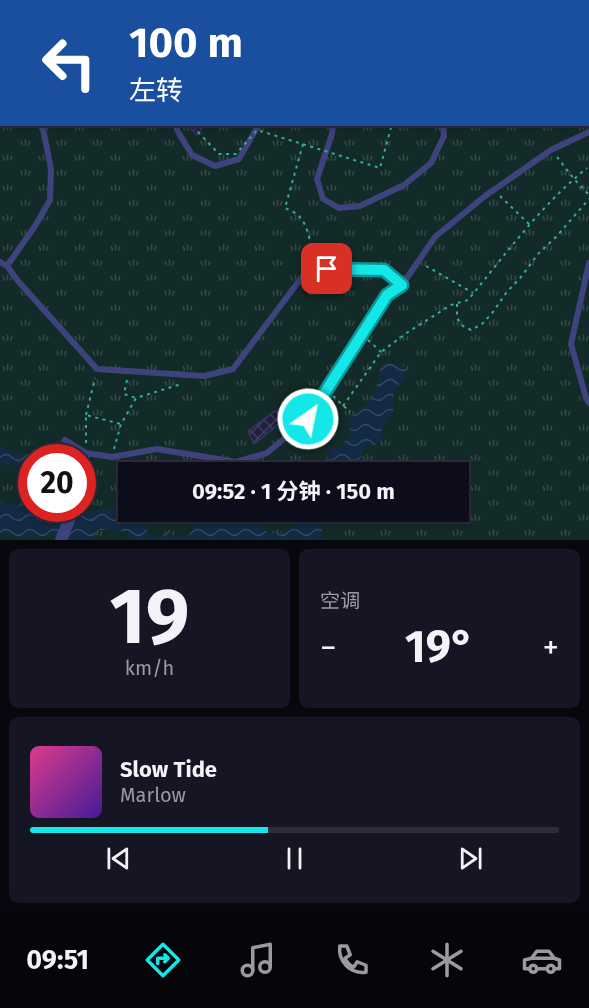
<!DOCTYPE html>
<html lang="zh">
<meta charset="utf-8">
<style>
body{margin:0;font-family:"Fira Sans","Noto Sans SC",sans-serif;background:#161523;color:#f1f3f6;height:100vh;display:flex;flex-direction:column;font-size:22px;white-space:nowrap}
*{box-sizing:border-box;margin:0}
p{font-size:20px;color:#9a9ba2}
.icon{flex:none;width:33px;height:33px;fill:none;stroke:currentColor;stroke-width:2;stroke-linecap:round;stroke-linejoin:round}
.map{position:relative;height:540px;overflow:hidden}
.sheet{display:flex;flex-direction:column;gap:9px;padding:9px;background:#07070e;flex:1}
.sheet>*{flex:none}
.top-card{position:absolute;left:0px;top:0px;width:590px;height:126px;box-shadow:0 3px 9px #0003,0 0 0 2px #2d2c39;background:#1a4fa0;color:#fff;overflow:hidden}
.speed{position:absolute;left:18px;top:444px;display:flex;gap:12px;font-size:30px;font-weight:700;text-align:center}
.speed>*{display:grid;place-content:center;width:78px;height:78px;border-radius:50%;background:#0d0c1a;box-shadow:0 3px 9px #0003,0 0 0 2px #2d2c39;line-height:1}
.speed .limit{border:9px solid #d22;background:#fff;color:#111}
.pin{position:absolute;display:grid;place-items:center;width:51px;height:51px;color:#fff;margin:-26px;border-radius:12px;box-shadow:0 3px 9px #0006}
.me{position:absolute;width:66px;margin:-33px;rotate:33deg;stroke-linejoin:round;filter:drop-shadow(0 0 4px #0008)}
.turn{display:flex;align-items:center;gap:21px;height:126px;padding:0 30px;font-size:27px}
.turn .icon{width:78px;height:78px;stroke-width:2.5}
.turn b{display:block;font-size:42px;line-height:51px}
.big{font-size:45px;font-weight:700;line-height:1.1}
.sheet .tile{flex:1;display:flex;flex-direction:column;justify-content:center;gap:9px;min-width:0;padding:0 21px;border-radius:9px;background:#161523}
.sheet .dial{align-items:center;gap:0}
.dial b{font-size:78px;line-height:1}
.song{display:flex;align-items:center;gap:18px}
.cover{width:72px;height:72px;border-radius:9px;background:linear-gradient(135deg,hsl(330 70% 55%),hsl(260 70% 35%))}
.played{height:6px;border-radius:3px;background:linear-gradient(90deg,#14e7e8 45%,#2d2c39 45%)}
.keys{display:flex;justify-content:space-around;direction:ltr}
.heat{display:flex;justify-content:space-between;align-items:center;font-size:33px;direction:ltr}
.sheet .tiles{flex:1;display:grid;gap:9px;grid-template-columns:1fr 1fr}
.tile:last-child{grid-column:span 2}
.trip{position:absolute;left:118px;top:462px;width:351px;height:60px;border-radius:0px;background:#0d0c1a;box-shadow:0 3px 9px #0003,0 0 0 2px #2d2c39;font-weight:700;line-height:60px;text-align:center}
.tab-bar{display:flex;height:96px;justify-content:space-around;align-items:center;background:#05050a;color:#9a9ba2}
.tab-bar .icon{width:42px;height:42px}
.tab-bar .selected{color:#14e7e8}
.tab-bar b{font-size:27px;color:#f1f3f6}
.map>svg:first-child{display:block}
.park{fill:url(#park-tufts);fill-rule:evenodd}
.water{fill:url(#water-waves)}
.building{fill:url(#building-cross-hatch);stroke:#38326b;stroke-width:1.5}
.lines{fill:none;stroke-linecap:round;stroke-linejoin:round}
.path{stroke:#39ab99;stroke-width:2;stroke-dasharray:3 4.5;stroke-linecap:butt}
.service{stroke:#3f437d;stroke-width:6}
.minor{stroke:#3f437d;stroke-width:12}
.path-bridge{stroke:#39ab99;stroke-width:2;stroke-dasharray:3 4.5;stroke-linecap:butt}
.route-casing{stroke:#0d9697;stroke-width:15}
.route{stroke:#14e7e8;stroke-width:10}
</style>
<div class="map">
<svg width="589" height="540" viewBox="0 0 589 540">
<defs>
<pattern id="park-tufts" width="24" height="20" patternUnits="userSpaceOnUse" patternTransform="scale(1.5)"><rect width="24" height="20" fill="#132b28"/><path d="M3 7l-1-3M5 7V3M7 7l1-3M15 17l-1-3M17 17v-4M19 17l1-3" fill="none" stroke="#344948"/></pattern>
<pattern id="water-waves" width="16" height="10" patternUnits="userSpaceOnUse" patternTransform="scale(1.5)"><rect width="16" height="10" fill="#122a44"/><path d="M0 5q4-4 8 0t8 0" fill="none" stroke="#344860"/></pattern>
<pattern id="building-cross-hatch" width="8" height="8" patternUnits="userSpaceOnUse" patternTransform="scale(1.5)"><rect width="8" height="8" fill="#211e41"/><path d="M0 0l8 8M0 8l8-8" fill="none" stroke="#403e5d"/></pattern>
</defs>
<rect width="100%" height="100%" fill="#111022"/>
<path class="park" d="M 0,0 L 589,0 L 589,540 L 0,540 ZM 2,2 L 588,2 L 588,124 L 2,124 ZM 32,458 L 82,458 L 82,508 L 32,508 ZM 129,472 L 459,472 L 459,512 L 129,512 Z"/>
<path class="water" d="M 387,362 L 405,366 L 406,378 L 394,389 L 393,411 L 381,428 L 383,438 L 375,445 L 365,446 L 359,461 L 350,472 L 319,472 L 332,448 L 341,447 L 351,435 L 349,421 L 355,414 L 371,401 L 378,381 L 380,369 Z
M 0,446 L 11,453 L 32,453 L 34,457 L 32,458 L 32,508 L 71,509 L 81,513 L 114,508 L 129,503 L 129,512 L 149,512 L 146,521 L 148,534 L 159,539 L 168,531 L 174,536 L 187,538 L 197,523 L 194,512 L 259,512 C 247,540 307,540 295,512 L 322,512 L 322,539 L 321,540 L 135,540 L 128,533 L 116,530 L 100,530 L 87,540 L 60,540 L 52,534 C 33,540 20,538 0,533 L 0,502 L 18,506 L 28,499 C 30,479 23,460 0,465 Z"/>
<path class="building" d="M 186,124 L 205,124 L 197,135 Z
M 275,411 L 285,419 L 254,444 L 248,431 Z"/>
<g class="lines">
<path class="path" d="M 385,0 L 385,2
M 300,2 L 302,0
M 196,124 L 198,132
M 303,144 L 285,208 C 289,210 294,212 298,215 C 308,224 313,248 310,260
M 557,157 L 574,179 L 589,195
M 500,196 L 530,225
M 426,266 L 473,293
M 457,304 L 457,318 L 463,326 L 471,330 L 482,324 L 493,312 L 506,293 L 521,277 L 538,254 L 556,237 L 589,199
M 368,340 L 381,352
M 127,380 L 124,394 L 136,398
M 333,396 L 350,412
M 343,406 L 381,352 L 408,332 L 451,305 L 468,300 C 505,255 541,205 587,168
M 86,415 L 95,378
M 86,443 L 86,415 L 121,424
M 114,449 L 121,424 L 136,398 L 178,385 L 179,383"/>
<path class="service" d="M 270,2 L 272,0
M 0,77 L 2,77
M 177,124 L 177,130 L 192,155 L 215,166 L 239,159 L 259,124
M 333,124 L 332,134 L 317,179 L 323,199 L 339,208 L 360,206 L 404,185 L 431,163 L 444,136 L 443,124
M 0,262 L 7,266 L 35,226 L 50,200 L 51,169 L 42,124
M 589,263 L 571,344 L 586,398 L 589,403
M 7,266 L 18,281 L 97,369 L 204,376 L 233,369 L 308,269 L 384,270 L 402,285
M 65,440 L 86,453
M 82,483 L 87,462 L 86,453 L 112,457 L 157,449 L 236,462 L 267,453 L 308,419 L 388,295 L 402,285 L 435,237 L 485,196 L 551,150 L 589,132"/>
<path class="minor" d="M 61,540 L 74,508"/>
<path class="path-bridge" d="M 271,0 L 272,2
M 198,132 L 219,154 L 236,154 L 257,130 L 380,168 L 392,124"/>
</g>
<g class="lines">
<defs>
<path id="route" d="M 308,419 L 387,295 L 402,285 L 384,270 L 327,269"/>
</defs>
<use href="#route" class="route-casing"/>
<use href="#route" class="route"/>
</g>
</svg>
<div class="speed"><div class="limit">20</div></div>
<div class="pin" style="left:327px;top:269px;background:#d93025"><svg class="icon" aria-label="arrive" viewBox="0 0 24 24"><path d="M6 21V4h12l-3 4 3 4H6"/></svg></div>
<svg class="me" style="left:308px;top:419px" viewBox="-20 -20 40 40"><circle r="17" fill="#14e7e8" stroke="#fff" stroke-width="3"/><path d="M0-11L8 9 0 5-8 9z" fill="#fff"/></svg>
<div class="trip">09:52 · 1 分钟 · 150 m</div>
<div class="top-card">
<div class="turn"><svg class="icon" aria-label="left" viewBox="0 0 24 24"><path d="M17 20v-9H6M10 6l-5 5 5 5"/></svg><div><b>100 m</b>左转</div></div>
</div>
</div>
<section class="sheet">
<div class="tiles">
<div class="tile dial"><b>19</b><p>km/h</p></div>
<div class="tile"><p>空调</p>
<div class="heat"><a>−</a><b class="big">19°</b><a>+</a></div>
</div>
<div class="tile">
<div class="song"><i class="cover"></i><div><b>Slow Tide</b><p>Marlow</p></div></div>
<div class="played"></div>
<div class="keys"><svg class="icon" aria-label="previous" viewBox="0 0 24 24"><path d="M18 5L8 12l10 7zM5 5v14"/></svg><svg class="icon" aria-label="pause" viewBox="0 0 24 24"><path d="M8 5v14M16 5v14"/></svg><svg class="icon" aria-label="next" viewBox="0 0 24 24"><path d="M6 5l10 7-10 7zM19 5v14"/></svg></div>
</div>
</div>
</section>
<nav class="tab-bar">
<b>09:51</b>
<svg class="icon selected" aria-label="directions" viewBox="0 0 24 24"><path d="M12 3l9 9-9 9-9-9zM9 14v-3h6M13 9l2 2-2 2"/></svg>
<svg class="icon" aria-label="music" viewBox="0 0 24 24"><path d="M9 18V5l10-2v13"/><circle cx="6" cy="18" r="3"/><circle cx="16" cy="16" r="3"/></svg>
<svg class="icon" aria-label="phone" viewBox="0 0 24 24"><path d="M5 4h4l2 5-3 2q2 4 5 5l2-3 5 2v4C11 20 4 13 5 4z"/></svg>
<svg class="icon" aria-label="climate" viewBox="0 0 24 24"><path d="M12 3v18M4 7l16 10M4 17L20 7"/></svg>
<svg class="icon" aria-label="car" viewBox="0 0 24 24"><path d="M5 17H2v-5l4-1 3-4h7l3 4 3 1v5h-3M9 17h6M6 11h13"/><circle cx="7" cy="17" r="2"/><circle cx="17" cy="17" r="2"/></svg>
</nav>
